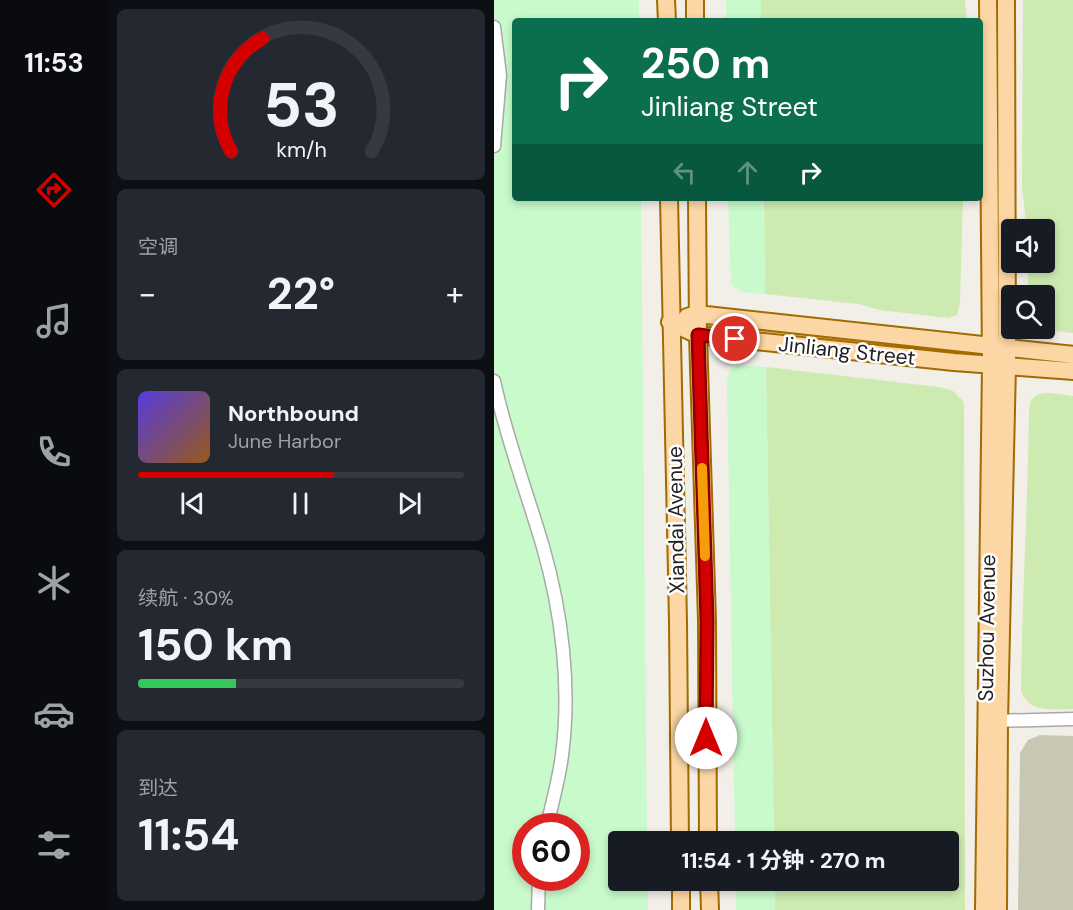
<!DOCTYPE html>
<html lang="zh">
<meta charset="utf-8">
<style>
body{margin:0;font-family:"DM Sans","Noto Sans SC",sans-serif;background:#242831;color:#f1f3f6;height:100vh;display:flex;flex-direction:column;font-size:22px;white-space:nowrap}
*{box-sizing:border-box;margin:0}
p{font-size:20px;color:#9ea1a6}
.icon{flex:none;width:33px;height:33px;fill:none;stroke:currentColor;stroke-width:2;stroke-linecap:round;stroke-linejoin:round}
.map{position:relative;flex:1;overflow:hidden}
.sheet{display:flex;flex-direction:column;gap:9px;padding:9px;background:#0d0f14;width:386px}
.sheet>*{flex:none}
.hud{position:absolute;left:18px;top:18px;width:471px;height:183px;border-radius:6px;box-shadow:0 3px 9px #0003;background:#0b6e4f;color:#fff;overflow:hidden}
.controls{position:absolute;left:507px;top:219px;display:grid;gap:12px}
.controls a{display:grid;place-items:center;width:54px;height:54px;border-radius:6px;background:#171b24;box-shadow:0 3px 9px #0003;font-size:30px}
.speed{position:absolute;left:18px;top:813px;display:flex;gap:12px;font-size:30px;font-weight:700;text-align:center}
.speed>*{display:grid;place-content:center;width:78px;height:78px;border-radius:50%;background:#171b24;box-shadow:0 3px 9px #0003;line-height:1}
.speed .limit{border:9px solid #d22;background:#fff;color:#111}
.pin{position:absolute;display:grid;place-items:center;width:51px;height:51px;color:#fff;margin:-26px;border:3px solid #fff;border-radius:50%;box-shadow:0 2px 6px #0007}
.me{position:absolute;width:66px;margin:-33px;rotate:0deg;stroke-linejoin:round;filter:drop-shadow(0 0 4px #0008)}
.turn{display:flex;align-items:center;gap:21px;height:126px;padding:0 30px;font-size:27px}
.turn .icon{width:78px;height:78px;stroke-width:2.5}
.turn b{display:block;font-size:42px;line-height:51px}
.lanes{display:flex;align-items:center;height:57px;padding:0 30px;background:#0003;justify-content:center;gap:30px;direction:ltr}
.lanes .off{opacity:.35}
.big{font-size:45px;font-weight:700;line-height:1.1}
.sheet .widget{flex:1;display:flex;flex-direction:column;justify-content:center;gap:9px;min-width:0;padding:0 21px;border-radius:9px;background:#242831}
.sheet .dial{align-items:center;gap:0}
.dial svg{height:156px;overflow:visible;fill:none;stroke:#363941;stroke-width:7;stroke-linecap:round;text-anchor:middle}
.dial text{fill:#f1f3f6;stroke:none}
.song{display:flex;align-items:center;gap:18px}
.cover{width:72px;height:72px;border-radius:9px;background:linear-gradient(135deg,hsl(250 70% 55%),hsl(30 70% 35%))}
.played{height:6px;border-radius:3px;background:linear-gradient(90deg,#d40000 60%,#363941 60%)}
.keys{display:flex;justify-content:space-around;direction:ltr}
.heat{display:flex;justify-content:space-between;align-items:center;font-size:33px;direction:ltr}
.charge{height:9px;border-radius:4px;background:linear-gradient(90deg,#34c759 30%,#363941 0)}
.trip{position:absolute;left:114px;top:831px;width:351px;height:60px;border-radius:6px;background:#171b24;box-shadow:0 3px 9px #0003;font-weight:700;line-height:60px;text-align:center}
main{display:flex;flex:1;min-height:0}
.menu{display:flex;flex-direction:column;width:108px;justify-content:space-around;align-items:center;background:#090b0e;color:#9ea1a6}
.menu .icon{width:42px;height:42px}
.menu .selected{color:#d40000}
.menu b{font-size:27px;color:#f1f3f6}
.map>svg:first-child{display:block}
.construction{fill:#c7c7b4}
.grass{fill:#cdebb0}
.park{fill:#c8facc;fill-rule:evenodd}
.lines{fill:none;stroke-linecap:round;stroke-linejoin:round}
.minor-casing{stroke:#a9a9a9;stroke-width:15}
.major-casing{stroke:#a06b00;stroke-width:20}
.minor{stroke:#fff;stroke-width:12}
.major{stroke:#fcd6a4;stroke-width:16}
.route-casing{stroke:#8a0000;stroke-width:15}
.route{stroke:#d40000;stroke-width:10}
.slow{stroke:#f59e0b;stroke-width:10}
.labels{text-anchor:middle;stroke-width:5;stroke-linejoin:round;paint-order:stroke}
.street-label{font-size:21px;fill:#222;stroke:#fff}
</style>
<main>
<nav class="menu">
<b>11:53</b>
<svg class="icon selected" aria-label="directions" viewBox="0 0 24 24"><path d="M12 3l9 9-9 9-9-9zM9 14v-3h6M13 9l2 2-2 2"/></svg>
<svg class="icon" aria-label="music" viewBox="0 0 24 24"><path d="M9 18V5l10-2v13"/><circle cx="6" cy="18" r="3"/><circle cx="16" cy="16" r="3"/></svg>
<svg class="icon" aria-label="phone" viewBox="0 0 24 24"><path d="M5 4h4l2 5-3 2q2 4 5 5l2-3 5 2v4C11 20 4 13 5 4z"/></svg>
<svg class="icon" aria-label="climate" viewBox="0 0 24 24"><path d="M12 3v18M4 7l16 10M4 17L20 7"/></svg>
<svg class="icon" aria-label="car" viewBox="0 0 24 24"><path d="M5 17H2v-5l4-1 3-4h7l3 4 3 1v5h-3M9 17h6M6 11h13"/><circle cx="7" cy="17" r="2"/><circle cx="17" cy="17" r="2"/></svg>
<svg class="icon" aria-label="filters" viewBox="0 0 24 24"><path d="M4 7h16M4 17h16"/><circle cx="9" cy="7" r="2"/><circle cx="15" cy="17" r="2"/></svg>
</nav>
<section class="sheet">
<div class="widget dial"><svg viewBox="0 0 100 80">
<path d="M14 69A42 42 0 1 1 86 69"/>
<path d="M14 69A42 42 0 0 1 30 11" stroke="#d40000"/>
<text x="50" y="56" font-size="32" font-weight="700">53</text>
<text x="50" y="72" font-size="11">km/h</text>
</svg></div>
<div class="widget"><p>空调</p>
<div class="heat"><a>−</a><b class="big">22°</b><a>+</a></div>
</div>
<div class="widget">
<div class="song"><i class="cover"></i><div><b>Northbound</b><p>June Harbor</p></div></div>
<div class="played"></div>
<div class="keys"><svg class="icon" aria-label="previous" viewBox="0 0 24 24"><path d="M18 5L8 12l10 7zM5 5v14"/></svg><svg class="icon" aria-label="pause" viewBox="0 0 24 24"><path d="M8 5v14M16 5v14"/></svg><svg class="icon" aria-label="next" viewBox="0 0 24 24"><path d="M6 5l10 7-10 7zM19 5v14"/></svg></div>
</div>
<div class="widget"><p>续航 · 30%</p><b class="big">150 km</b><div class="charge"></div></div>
<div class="widget"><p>到达</p><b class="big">11:54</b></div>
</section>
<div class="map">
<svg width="580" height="910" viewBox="0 0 580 910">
<rect width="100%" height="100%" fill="#f2efe9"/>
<path class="construction" d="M 546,735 L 579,736 L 579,910 L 524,910 L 526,753 L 534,740 Z"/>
<path class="grass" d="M 267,0 L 471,0 L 473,21 L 267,21 Z
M 529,0 L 579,0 L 579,333 L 541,329 L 550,328 L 550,296 L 534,295 L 534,263 L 550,262 L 550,230 L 533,229 L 528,187 Z
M 270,198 L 469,198 L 466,303 L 463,315 L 454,318 L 386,310 L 364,304 L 271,294 Z
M 272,367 L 445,387 L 459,391 L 470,402 L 471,910 L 281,910 L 281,881 L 454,880 L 454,842 L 280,841 Z
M 556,393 L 579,396 L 579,709 C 559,709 536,714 527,691 C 528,596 534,503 535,408 C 537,396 543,393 556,393 Z"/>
<path class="park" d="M 0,0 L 145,0 L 145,21 L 21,21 L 21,198 L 147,198 L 153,841 L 124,842 L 124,880 L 154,881 L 154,910 L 0,910 ZM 32,826 L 82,826 L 82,878 L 32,878 Z
M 232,0 L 267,0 L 267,21 L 232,21 Z
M 234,198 L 270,198 L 271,294 L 247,292 L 237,284 Z
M 243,365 L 272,367 L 280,841 L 241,841 L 233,381 L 236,370 Z
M 242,881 L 281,881 L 281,910 L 242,910 Z"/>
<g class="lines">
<defs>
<path id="minor" d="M 0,27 L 6,75 L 0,146
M 0,381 C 12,438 33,492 49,547 C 68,613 77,687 68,755 C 65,780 58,803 53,826
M 497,721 L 580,719
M 44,910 L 45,878"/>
<path id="major" d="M 172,0 L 173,21
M 201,0 L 201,21
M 175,198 L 184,622 L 186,842
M 203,198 L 204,335 L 213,620 L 214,842
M 193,317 L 203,314 L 580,355
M 176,322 L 204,335 L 460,362 L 580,371
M 187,880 L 187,910
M 215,880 L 216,910
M 490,910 L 497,364 L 494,0
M 504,910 L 505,721 L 513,365 L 512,0"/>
</defs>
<use href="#minor" class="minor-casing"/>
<use href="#major" class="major-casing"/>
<use href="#minor" class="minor"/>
<use href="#major" class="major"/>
</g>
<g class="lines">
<defs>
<path id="route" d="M 212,738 L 213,620 L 204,335 L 241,339"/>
</defs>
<use href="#route" class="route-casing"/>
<use href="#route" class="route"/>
<path class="slow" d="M 208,468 L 211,556"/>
</g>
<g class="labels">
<g class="street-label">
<text transform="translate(353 351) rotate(6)" y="7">Jinliang Street</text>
<text transform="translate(182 520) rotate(-91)" y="7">Xiandai Avenue</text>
<text transform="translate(493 628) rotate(-89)" y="7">Suzhou Avenue</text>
</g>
</g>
</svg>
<div class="controls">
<a><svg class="icon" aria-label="sound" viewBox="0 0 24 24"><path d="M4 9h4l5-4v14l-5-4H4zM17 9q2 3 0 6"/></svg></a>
<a><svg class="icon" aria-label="search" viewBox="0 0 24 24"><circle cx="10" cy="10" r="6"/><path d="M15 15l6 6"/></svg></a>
</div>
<div class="speed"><div class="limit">60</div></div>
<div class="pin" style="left:241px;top:339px;background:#d93025"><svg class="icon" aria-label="arrive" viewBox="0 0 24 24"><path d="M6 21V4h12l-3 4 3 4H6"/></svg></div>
<svg class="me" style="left:212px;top:738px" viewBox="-20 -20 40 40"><circle r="19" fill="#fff"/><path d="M0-13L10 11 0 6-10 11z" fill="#d40000"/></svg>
<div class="trip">11:54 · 1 分钟 · 270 m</div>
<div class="hud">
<div class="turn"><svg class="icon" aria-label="right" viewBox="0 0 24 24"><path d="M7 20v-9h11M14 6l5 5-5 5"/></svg><div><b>250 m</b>Jinliang Street</div></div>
<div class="lanes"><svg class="icon off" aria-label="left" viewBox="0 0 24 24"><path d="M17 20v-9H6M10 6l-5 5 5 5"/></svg><svg class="icon off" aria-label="ahead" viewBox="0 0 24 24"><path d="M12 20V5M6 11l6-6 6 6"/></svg><svg class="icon" aria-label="right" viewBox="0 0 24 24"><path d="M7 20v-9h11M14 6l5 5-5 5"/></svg></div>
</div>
</div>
</main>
